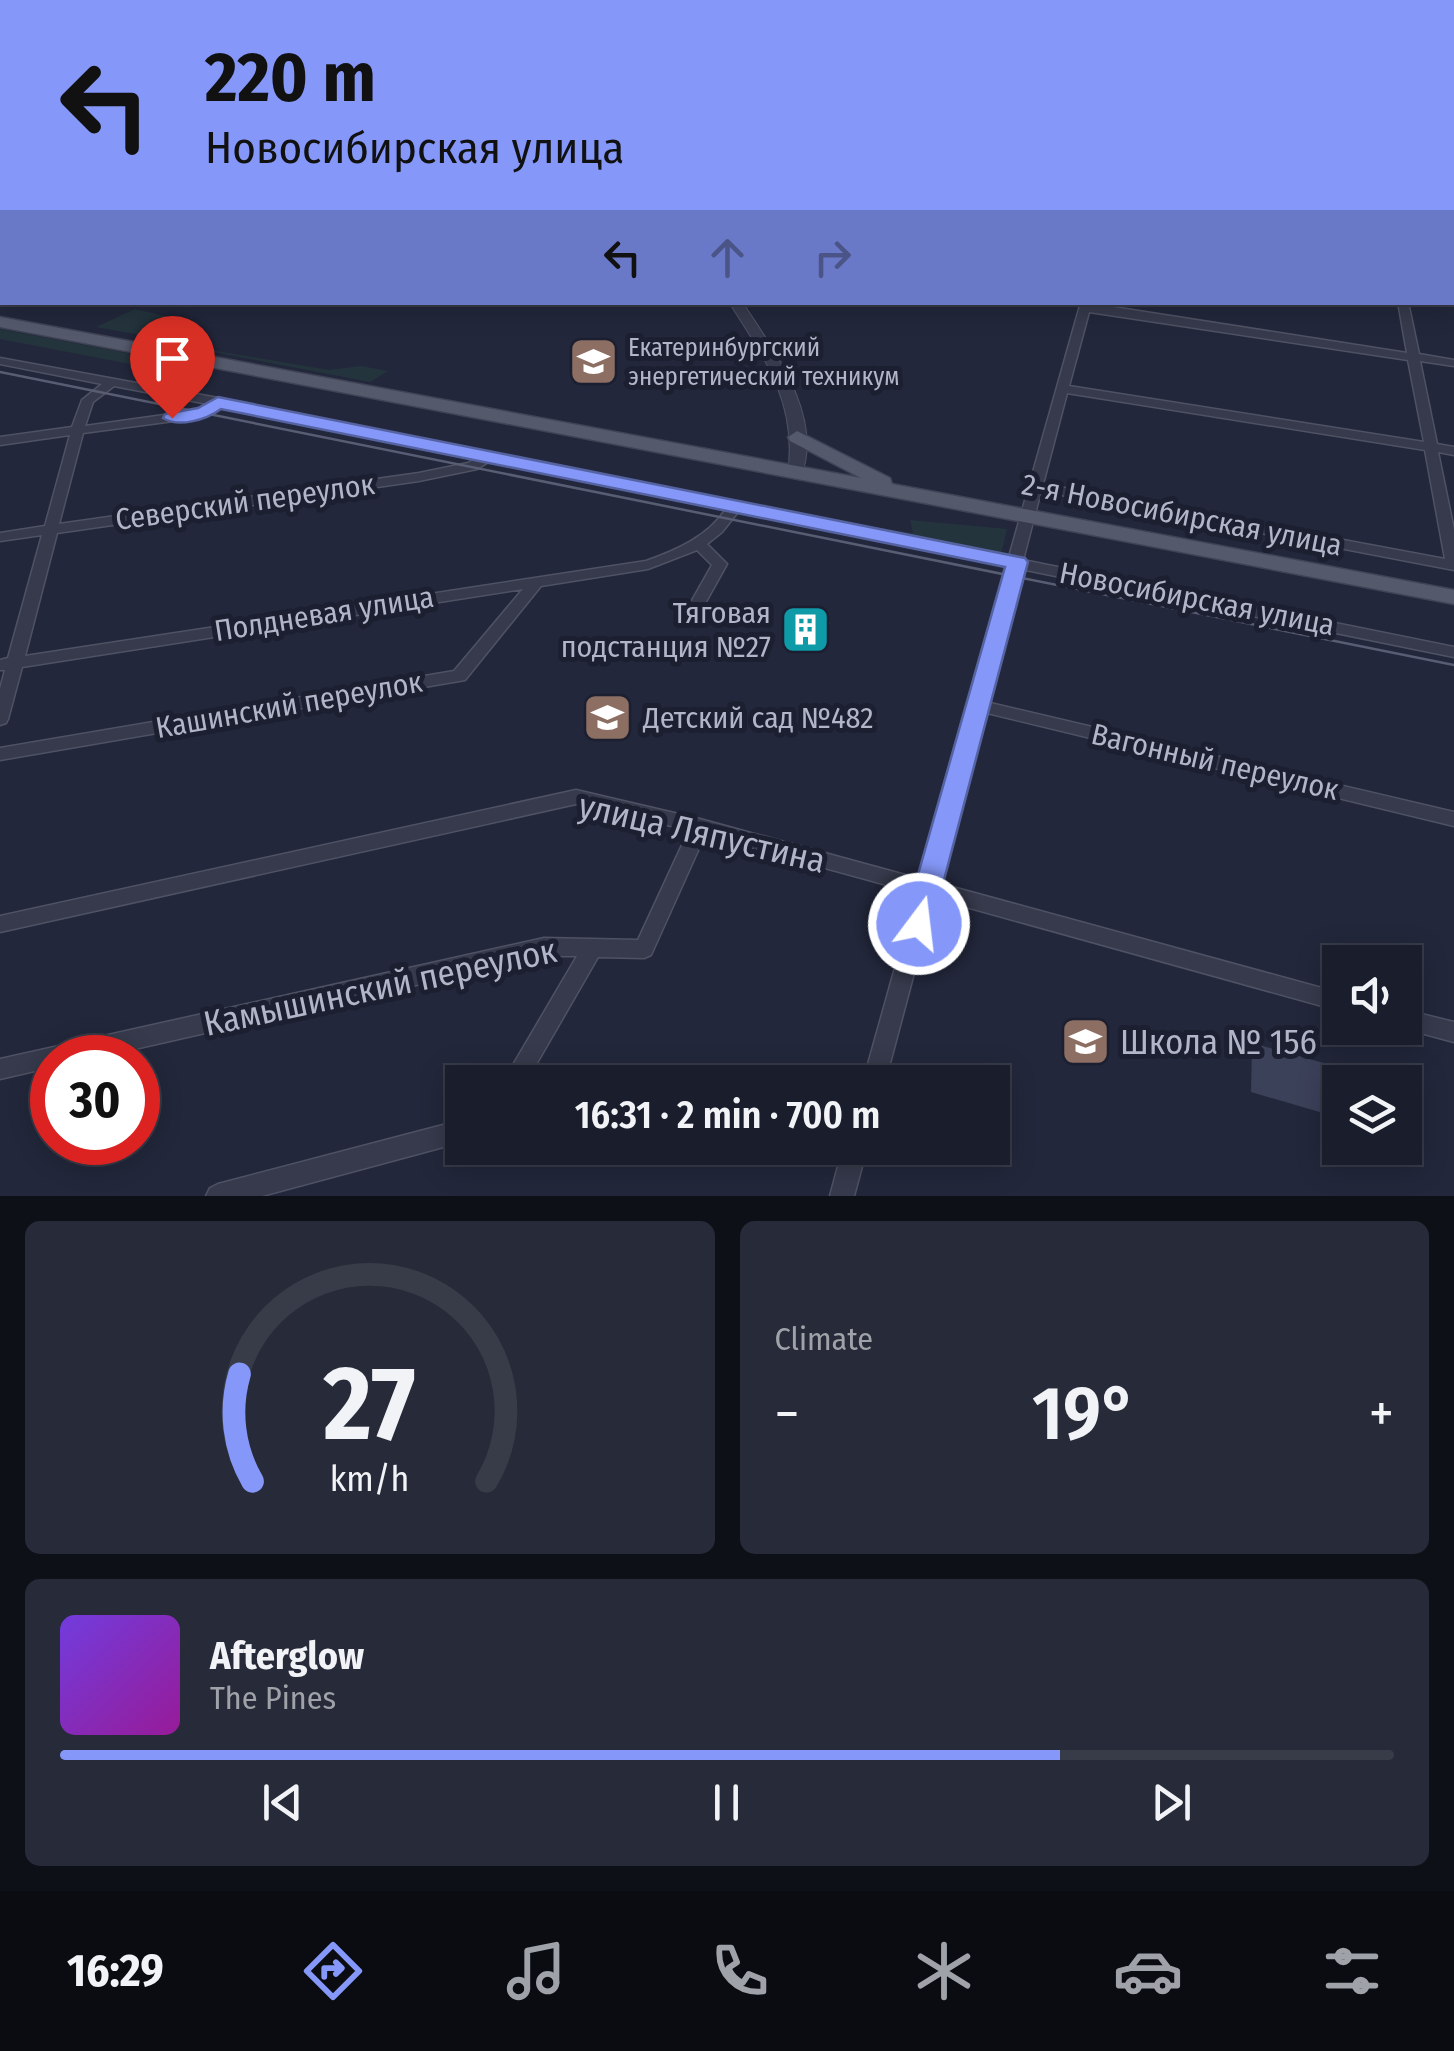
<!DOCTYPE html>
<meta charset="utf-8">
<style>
body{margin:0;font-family:"Fira Sans Condensed",sans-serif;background:#272a38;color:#f1f3f6;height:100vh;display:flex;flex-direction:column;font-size:38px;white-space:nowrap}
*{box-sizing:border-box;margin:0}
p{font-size:32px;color:#9fa2a9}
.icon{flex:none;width:55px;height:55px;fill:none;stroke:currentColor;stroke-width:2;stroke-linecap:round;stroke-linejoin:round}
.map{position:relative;height:1196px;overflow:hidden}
.side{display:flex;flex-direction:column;gap:25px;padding:25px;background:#0e1018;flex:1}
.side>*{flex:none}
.top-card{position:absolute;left:0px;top:0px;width:1455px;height:305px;box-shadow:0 5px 25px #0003,0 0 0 2px #383b48;background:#8598f9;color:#111;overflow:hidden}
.controls{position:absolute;left:1322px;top:945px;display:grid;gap:20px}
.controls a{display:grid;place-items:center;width:100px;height:100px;border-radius:0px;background:#1a1d2c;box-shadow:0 5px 25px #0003,0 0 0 2px #383b48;font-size:50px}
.speed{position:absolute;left:30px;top:1035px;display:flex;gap:20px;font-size:50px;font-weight:700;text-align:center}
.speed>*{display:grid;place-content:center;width:130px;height:130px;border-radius:50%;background:#1a1d2c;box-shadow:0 5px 25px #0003,0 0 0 2px #383b48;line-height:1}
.speed .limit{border:15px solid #d22;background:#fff;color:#111}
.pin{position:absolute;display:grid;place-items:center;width:85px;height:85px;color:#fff;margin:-102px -42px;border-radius:50% 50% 50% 0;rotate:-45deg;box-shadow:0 0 10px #0007}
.pin .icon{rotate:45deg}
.me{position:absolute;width:110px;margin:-55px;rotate:15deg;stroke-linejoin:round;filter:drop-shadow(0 0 8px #0008)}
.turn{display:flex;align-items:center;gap:35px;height:210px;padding:0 40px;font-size:45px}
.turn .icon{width:130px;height:130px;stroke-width:2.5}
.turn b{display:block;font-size:70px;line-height:85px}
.lanes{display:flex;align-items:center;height:95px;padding:0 40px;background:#0003;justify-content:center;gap:50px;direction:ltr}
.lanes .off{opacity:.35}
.big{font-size:75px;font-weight:600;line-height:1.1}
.side .widget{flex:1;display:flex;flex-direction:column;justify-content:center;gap:15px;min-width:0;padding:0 35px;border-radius:15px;background:#272a38}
.side .dial{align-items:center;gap:0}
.dial svg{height:260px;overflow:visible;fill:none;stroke:#383b48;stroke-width:7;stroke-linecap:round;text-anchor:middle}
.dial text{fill:#f1f3f6;stroke:none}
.song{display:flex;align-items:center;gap:30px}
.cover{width:120px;height:120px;border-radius:15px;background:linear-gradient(135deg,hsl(260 70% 55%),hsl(300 70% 35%))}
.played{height:10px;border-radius:5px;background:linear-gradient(90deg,#8598f9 75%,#383b48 75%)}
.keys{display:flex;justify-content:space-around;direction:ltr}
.heat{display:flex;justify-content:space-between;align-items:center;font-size:55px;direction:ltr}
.side .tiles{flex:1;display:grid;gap:25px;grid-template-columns:1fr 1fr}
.widget:last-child{grid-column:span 2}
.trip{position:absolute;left:445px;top:1065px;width:565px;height:100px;border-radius:0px;background:#1a1d2c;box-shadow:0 5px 25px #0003,0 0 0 2px #383b48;font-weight:600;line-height:100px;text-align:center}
.tabs{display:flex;height:160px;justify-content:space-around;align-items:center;background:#0a0c12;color:#9fa2a9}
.tabs .icon{width:70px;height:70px}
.tabs .current{color:#8598f9}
.tabs b{font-size:45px;color:#f1f3f6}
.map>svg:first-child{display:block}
.green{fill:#24343d}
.building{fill:#3c415a}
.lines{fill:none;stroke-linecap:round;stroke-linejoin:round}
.minor-casing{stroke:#4e5263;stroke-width:3}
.tertiary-casing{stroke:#4e5263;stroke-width:2}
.primary-casing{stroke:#3f4354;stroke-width:3}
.minor{fill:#363a4c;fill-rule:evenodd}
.tertiary{fill:#363a4c;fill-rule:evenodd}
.primary{fill:#54596c;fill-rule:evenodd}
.tram{stroke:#585d73;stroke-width:2.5}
.rail{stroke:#585d73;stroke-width:2.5;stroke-dasharray:5 5;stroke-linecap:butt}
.route{fill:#8598f9;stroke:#5663a2;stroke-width:2.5}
.labels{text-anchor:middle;stroke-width:10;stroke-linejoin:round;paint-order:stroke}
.far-poi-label{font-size:25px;fill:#b1b5c7;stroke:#1b1f30;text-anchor:start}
.street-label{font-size:30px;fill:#b1b5c7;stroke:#1b1f30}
.poi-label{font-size:30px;fill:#b1b5c7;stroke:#1b1f30;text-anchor:end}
.near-street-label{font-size:35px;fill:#b1b5c7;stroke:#1b1f30}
.near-poi-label{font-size:35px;fill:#b1b5c7;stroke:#1b1f30;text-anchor:start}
</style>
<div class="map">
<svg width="1454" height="1196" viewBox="0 0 1454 1196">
<rect width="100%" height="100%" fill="#22273b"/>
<path class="green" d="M 135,309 L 165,316 L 141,335 L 96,327 Z
M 0,329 L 142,356 L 130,364 L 0,339 Z
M 157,341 L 329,370 L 361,366 L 388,371 L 370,382 Z
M 910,520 L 1007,529 L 1001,555 L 885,529 L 913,533 Z"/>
<path class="building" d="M 793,615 L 830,623 L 820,646 L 782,638 Z
M 1252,1043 L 1356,1072 L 1357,1082 L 1340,1082 L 1340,1118 L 1251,1092 Z"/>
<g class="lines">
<defs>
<path id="minor" d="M 461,0 L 467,0 L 466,2 L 460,2 Z
M 1452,80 L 1454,80 L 1454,85 L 1452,85 Z
M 0,132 L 2,132 L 2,136 L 0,136 Z
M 1452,256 L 1454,256 L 1454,262 L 1452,262 Z
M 1452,285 L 1454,285 L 1454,291 L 1452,291 Z
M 1081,302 L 1407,353 L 1398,302 L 1408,302 L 1419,354 L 1454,360 L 1454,366 L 1420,361 L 1437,444 L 1454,447 L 1454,455 L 1438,452 L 1454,530 L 1454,570 L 1041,491 L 1023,560 L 1454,647 L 1454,657 L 1021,569 L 986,702 L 1454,812 L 1454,826 L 983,712 L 938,883 L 1340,993 L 1340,1011 L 934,898 L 885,1082 L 863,1082 L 916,893 L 705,835 L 651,955 L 644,958 L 598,957 L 526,1082 L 503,1082 L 577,956 L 544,956 L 95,1058 L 52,1058 L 52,1067 L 0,1079 L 0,1059 L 544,938 L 638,940 L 689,830 L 576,804 L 0,932 L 0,916 L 576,790 L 700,819 L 920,879 L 1007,566 L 738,512 L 722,532 L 707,544 L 727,564 L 703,607 L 693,607 L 690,604 L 712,565 L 697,550 L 648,569 L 541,586 L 465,680 L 0,760 L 0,748 L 454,671 L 523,589 L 22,667 L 8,719 L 6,723 L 0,725 L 0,689 L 5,670 L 0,670 L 0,660 L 8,658 L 42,535 L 0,541 L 0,533 L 45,526 L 70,435 L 0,445 L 0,437 L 72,427 L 82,400 L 102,384 L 0,364 L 0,358 L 218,398 L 1009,557 ZM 1089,312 L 1408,360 L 1424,442 L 1069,386 ZM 114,386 L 208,404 L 200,410 L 85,426 L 93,402 ZM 1067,393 L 1425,450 L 1445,559 L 1043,484 ZM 220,406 L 476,458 L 468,463 L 419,473 L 59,524 L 83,433 L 204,417 ZM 490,461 L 726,509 C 707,537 677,550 646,561 L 25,656 L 57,533 L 419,481 L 477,469 Z
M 1405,1010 L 1454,1022 L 1454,1042 L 1402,1028 L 1405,1028 Z
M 462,1120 L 462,1142 L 262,1196 L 206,1196 L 210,1188 L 218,1184 Z
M 843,1148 L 867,1148 L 854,1196 L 830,1196 Z"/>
<path id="tertiary" d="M 535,0 L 543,0 L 545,2 L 537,2 Z
M 729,302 L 742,302 C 773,350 824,416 801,476 L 791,476 L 788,473 C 798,404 765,358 729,302 Z"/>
<path id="primary" d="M 0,317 L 861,478 L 790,441 L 788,437 L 797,431 L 890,478 L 892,484 L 1454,590 L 1454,604 L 0,327 Z"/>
</defs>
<use href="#minor" class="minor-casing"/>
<use href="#tertiary" class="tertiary-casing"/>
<use href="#primary" class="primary-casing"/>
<use href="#minor" class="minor"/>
<use href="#tertiary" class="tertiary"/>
<use href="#primary" class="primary"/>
<path class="tram" d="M 0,372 L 1454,665"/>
<path class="rail" d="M 593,2 L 597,0"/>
</g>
<path class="route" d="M 218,397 L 1025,558 L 1028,562 L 930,933 L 919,936 L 909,933 L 904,924 L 1005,567 L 221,409 C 206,420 178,428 163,418 L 165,414 L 198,408 Z"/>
<defs>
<symbol id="university-square" viewBox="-11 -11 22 22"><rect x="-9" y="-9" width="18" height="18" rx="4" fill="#8d6e63" stroke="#1b1f30"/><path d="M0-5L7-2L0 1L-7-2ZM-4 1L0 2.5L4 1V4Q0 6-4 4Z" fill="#fff"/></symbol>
<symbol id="building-square" viewBox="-11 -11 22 22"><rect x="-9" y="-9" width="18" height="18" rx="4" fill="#0f9aa8" stroke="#1b1f30"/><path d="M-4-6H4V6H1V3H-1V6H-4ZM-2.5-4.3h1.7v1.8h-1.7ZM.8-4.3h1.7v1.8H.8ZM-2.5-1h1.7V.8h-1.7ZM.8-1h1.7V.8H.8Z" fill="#fff"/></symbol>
<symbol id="school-square" viewBox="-11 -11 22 22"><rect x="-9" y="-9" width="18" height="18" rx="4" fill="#8d6e63" stroke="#1b1f30"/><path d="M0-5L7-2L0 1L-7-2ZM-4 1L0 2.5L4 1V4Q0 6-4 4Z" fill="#fff"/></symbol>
</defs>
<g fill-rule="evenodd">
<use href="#university-square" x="566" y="334" width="55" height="55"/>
<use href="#building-square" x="778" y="602" width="55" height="55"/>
<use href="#school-square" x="580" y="690" width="55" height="55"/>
<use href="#school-square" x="1058" y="1014" width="55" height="55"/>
</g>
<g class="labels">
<g class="far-poi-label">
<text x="628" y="356">Екатеринбургский<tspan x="628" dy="29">энергетический техникум</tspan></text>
</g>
<g class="street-label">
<text transform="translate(245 502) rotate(-8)" y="10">Северский переулок</text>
<text transform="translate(1182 515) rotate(11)" y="10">2-я Новосибирская улица</text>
<text transform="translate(1197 599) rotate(11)" y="10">Новосибирская улица</text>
<text transform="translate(324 614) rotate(-9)" y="10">Полдневая улица</text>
<text transform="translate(289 705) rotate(-10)" y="10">Кашинский переулок</text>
<text transform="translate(1215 762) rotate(13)" y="10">Вагонный переулок</text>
</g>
<g class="poi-label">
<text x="771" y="623">Тяговая<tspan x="771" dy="34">подстанция №27</tspan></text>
<text x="643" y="728" text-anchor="start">Детский сад №482</text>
</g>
<g class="near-street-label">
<text transform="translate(702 833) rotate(13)" y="12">улица Ляпустина</text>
<text transform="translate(380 987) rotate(-12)" y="12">Камышинский переулок</text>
</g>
<g class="near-poi-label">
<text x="1120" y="1054">Школа № 156</text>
</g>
</g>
</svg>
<div class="controls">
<a><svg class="icon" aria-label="sound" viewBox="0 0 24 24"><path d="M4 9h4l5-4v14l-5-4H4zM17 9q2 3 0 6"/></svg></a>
<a><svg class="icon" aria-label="layers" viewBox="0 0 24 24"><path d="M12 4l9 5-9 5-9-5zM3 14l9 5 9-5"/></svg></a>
</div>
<div class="speed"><div class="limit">30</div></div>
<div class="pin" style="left:172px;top:418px;background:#d93025"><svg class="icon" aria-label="arrive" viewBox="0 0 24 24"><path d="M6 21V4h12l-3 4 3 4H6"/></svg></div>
<svg class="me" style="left:919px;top:924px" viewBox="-20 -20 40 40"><circle r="17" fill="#8598f9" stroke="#fff" stroke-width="3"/><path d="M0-11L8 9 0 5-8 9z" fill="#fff"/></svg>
<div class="trip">16:31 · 2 min · 700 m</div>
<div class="top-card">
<div class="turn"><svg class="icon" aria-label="left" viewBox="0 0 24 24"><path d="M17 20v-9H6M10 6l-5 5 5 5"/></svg><div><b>220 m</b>Новосибирская улица</div></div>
<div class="lanes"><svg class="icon" aria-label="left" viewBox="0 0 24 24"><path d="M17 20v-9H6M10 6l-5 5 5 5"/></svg><svg class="icon off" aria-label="ahead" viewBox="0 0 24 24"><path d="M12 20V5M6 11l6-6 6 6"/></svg><svg class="icon off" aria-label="right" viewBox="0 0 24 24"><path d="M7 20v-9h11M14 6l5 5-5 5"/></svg></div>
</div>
</div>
<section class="side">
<div class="tiles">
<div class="widget dial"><svg viewBox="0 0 100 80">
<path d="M14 69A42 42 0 1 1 86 69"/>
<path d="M14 69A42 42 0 0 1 10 36" stroke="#8598f9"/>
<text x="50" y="56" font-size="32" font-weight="700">27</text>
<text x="50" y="72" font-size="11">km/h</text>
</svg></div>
<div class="widget"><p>Climate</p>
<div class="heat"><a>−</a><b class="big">19°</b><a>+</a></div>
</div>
<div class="widget">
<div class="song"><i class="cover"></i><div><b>Afterglow</b><p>The Pines</p></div></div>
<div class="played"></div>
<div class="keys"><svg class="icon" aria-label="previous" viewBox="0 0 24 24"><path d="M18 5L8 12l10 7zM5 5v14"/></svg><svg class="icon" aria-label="pause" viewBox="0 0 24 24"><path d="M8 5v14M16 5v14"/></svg><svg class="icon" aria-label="next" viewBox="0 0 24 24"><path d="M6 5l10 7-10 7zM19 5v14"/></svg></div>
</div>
</div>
</section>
<nav class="tabs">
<b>16:29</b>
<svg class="icon current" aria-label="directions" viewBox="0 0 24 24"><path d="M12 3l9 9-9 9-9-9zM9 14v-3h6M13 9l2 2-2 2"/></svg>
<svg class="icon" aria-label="music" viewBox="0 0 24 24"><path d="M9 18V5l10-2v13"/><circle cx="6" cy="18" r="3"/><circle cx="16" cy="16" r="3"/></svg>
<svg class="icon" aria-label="phone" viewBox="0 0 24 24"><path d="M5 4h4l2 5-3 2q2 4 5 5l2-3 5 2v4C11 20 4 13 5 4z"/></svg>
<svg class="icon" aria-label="climate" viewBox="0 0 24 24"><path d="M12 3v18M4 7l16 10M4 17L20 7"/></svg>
<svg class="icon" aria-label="car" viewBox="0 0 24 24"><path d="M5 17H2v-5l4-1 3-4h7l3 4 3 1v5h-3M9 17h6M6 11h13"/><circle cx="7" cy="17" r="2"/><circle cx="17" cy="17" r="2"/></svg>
<svg class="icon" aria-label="filters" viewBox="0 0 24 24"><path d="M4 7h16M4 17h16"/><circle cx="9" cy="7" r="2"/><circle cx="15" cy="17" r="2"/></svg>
</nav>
